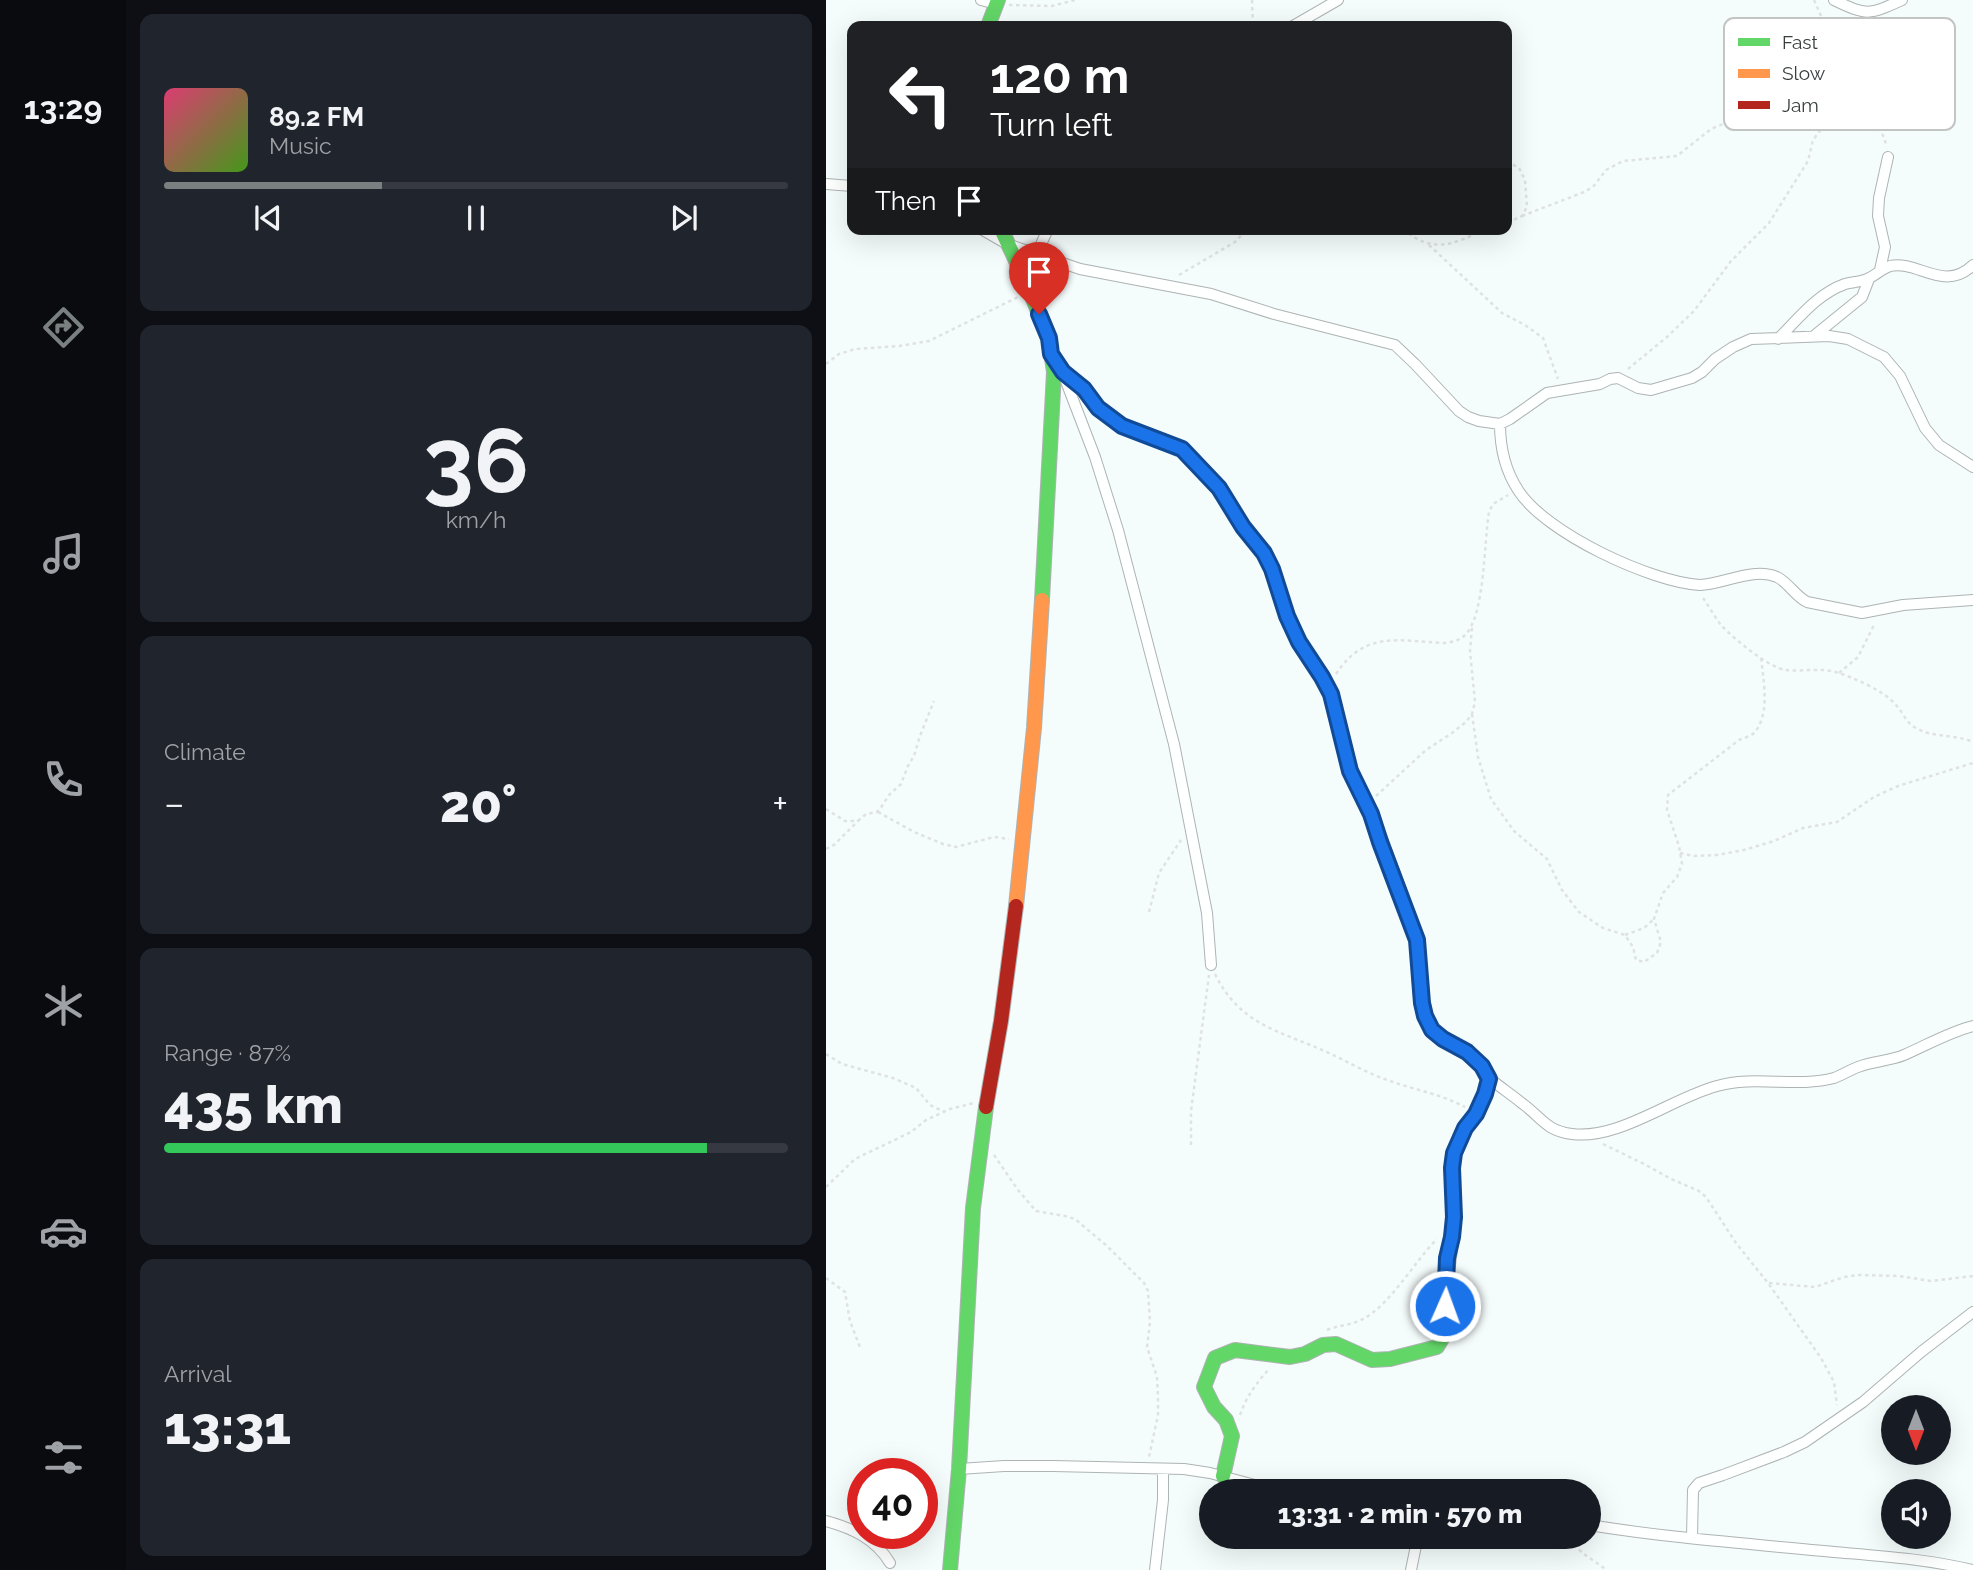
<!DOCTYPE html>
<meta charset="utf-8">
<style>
body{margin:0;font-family:Raleway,sans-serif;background:#20242c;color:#f1f3f6;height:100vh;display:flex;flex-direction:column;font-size:26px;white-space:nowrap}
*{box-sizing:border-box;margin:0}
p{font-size:23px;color:#9ea1a6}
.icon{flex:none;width:38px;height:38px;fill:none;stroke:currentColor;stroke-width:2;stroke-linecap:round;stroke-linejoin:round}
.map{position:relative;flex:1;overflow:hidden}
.drawer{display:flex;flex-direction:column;gap:14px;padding:14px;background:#0d0f14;width:700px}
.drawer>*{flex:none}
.banner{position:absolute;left:21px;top:21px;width:665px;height:214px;border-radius:14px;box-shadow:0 7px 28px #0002;background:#202124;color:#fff;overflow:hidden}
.needle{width:46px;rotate:180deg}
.fabs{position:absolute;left:1055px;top:1395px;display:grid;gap:14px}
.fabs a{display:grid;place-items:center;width:70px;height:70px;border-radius:50%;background:#171b24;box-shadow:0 7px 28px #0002;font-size:35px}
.speed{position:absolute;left:21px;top:1458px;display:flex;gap:14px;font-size:35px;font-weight:700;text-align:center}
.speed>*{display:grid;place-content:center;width:91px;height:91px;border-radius:50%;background:#171b24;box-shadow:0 7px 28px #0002;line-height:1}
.speed .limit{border:10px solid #d22;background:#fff;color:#111}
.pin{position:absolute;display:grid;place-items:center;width:60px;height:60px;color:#fff;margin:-72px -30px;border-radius:50% 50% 50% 0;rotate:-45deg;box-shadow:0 0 7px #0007}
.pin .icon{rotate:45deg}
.me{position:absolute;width:77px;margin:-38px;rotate:2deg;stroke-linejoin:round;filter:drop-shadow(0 0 5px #0008)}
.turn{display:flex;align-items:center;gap:24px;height:147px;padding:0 28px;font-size:32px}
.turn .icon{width:91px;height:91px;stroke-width:2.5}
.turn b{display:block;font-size:49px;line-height:60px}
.then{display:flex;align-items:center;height:66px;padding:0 28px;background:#0003;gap:14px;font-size:26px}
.big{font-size:52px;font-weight:800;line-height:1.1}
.drawer .widget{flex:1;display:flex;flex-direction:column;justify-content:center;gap:10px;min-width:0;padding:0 24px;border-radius:14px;background:#20242c}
.drawer .dial{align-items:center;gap:0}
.dial b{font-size:91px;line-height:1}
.song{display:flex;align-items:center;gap:21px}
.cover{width:84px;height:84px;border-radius:10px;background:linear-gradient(135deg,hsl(340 70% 55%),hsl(100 70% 35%))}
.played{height:7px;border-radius:4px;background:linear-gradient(90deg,#7a8080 35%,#363941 35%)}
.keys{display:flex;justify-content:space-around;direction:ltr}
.heat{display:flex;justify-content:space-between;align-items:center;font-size:38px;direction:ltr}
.charge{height:10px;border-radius:5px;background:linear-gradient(90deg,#34c759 87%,#363941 0)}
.trip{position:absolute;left:373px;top:1479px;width:402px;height:70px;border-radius:35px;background:#171b24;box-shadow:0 7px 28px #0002;font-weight:800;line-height:70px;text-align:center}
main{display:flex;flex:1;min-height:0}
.tab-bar{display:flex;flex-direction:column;width:126px;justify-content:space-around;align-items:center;background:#090b0e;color:#9ea1a6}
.tab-bar .icon{width:49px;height:49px}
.tab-bar .active{color:#7a8080}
.tab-bar b{font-size:32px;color:#f1f3f6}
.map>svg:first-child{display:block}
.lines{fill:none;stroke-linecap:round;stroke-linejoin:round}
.street-casing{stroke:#aeb3b3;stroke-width:12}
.fast-casing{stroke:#aeb3b3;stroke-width:16}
.slow-casing{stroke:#aeb3b3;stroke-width:16}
.jam-casing{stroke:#aeb3b3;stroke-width:16}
.path{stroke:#e0e2e2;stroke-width:2.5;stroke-dasharray:3.5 3.5;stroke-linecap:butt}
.street{stroke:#feffff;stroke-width:10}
.fast{stroke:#63d668;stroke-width:14}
.slow{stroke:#ff974d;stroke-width:14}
.jam{stroke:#b3261e;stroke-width:14}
.route-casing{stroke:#114b97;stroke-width:18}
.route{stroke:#1a73e8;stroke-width:12}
.key{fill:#fff;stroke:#c3c5c5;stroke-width:2}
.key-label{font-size:19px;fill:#373e3d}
</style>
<main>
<nav class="tab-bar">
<b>13:29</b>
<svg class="icon active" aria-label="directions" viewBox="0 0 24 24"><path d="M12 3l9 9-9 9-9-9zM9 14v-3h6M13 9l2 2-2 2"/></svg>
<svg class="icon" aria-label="music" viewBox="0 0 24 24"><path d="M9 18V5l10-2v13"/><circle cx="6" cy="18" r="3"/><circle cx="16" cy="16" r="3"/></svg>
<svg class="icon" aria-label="phone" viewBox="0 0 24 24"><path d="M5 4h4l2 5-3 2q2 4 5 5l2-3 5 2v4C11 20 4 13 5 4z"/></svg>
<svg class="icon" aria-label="climate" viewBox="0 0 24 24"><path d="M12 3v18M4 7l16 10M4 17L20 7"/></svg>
<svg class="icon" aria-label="car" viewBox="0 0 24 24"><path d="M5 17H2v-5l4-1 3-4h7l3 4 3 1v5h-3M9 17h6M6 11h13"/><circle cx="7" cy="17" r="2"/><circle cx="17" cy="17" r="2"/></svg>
<svg class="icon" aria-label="filters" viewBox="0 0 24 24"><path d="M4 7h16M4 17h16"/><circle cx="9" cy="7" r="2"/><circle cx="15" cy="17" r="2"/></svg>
</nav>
<section class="drawer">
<div class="widget">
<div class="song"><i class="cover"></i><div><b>89.2 FM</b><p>Music</p></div></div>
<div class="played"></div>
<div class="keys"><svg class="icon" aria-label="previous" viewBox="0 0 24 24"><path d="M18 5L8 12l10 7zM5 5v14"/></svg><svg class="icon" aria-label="pause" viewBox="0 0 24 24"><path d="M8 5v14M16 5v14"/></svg><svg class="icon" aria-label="next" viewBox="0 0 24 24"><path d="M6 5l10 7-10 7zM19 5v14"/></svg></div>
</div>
<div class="widget dial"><b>36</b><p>km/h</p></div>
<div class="widget"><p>Climate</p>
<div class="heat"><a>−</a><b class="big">20°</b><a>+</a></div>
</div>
<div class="widget"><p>Range · 87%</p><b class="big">435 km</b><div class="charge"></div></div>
<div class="widget"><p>Arrival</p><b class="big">13:31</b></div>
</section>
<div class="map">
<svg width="1147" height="1570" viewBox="0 0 1147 1570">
<rect width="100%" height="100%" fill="#f5fcfc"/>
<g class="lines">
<defs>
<path id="street" d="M 155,0 L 170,4
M 1008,0 C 1041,16 1043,15 1076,0
M 467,26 L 512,0
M 0,184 L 26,186
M 155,229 L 181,244 L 254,269 L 385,294 L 448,314 L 569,345 L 589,364 L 633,411 L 642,417 L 653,421 L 674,424 L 684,419 L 721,393 L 774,384 L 784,379 L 792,378 L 812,388 L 825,390 L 866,378 L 876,372 L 889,359 L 907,347 L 925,339 L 1003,336 L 1022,339 L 1058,357 L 1074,376 L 1099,428 L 1113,445 L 1147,467
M 1054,270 L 1059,247 L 1052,216 L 1053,198 L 1062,157
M 201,284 L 211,253 L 222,229
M 988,336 L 1036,297 L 1043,279
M 952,339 C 973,318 991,294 1019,284 C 1026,282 1034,282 1041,279 C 1049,276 1055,269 1064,266 C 1092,260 1118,293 1147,265
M 236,371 L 269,457 L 292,530 L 348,744 L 381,913 L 385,965
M 674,424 C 674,448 679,470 692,490 C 719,533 825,582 874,585 C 898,584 927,567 951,577 C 963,583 969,596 981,602 L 1036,613 L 1077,605 L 1147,600
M 663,1078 C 674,1087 686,1095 697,1104 C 715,1117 720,1131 746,1134 C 793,1140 846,1098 891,1086 C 929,1075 970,1088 1008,1078 C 1016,1075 1024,1070 1032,1067 C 1047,1061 1064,1061 1078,1055 C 1101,1045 1123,1032 1147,1026
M 133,1469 L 178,1466 L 227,1466 L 358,1469 L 384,1473 L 451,1491
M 0,1521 C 26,1528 50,1539 64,1563
M 763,1525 C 844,1538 926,1544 1008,1552 C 1054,1556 1101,1559 1146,1570
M 866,1538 L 867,1490 L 873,1483 L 897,1475 L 958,1452 L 979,1442 L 1037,1402 L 1095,1352 L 1147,1312
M 329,1570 L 337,1500 L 337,1469
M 585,1570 L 592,1536"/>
<path id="fast" d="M 162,26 L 172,0
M 175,229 L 201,284 L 223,338 L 228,372 L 216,600
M 237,371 L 258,389 L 272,408 L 297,426 L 356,449 L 393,488 L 417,527 L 438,553 L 446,569 L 461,616 L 473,642 L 497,677 L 505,694 L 518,745
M 397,1476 L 406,1436 L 400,1420 L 388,1407 L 378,1387 L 389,1358 L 409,1350 L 464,1357 L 479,1354 L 497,1345 L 510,1344 L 546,1360 L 564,1359 L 611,1347 L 620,1332 L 620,1281 L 628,1217 L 626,1168 L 628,1153 L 639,1128 L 651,1113 L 659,1094 L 663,1078 C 656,1065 647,1055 634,1048
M 124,1570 L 133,1469 L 147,1208 L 160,1107"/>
<path id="slow" d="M 190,906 L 208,728 L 216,600"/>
<path id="jam" d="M 518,745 L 524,771 L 545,814 L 591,940 C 595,966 590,1008 606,1029 C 612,1038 624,1043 634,1048
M 160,1107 L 175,1021 L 190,906"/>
</defs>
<use href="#street" class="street-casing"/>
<use href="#fast" class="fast-casing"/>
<use href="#slow" class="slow-casing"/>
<use href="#jam" class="jam-casing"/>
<path class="path" d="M 426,0 L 427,26
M 988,0 L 1004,36 L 1015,79 C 1014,94 1027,100 1037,109 C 1046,119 1059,133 1060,146
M 183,5 L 226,6 L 249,0
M 681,161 L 693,168 L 699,180 L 701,207 L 696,216 L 681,223
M 696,216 L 758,192 L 767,187 L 780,170 L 797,161 L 851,156 L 885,129 L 897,124 L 920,122 L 945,114 L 954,106 L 978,72 L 989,39 L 1001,30
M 577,229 C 608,255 627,244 660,229
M 603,245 L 676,313 L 699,325 L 717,338 L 732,379
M 353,275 L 409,242 L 421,229
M 0,364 L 13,354 L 29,349 L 73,346 L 103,341 L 192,297
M 802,369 L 841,337 L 868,311 L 905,261 L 943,223 L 982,161 L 987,140 L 1005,116 L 1014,85
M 877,598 C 883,606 888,616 895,625 C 907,638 943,668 960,670 C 978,672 996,667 1013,673 C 1030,679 1058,691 1069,704 C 1077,712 1080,723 1090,728 C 1107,738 1129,734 1147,742
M 1013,673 L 1032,657 L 1049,623
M 510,674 C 539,630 572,641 619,643 C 626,642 633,641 639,635 C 659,616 658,541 663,512 L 667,504 L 682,495
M 646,714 L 652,757 L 665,799 L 688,831 L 721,859 L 736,890 L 753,912 L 777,928 L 799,935 L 807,947 L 810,960 L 818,962 L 831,953 L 835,942 L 828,919 L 837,893 L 851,877 L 856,864 L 853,846 L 841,810 L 842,795 L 913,740 C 918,738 925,736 928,733 C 945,714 937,679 935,657
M 550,796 L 600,750 L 626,733 L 640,722 L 646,714 L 649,702 L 644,651 L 646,628
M 0,809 L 19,821 L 26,821 L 33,820 L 40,814 L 51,812 L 54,809 L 63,795 L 75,784 L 82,766 L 88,756 L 94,736 L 108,701
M 52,812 L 88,832 L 117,844 L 130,847 L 168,837 L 183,839
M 0,849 L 8,845 L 33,820
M 854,853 L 868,856 L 891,855 L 918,850 L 948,841 L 977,828 L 1011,822 L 1048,797 L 1072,786 L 1147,763
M 323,912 L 333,873 L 355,840
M 799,935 L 818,928 L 828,919
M 389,974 C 415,1027 456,1031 505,1054 C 524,1063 543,1074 564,1081 C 589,1090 615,1094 639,1107
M 0,1054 L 16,1064 L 67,1078 L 90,1088 L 104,1105 L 119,1112
M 777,1144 L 820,1165 L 845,1179 L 873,1191 L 880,1197 L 910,1243 L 942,1283 L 995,1358 L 1008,1382 L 1011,1405
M 365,1145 L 365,1111 L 383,975
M 168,1155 L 192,1190 L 210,1211 L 239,1216 L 249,1219 L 281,1246 L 318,1283 L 322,1291 L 324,1322 L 321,1347 L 331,1377 L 332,1397 L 332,1415 L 323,1457
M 0,1187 L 29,1159 L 85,1132 L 100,1120 L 124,1109 L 148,1103
M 0,1278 L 19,1292 L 24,1321 L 35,1350
M 943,1283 L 989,1287 L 1018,1277 L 1032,1275 L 1073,1276 L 1105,1281 L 1147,1276
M 501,1330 C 513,1325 526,1325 537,1319 C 565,1304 588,1262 611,1239
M 414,1415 C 420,1397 431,1382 444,1368
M 737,1536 L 758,1554 L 781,1570"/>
<use href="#street" class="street"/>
<use href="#fast" class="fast"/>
<use href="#slow" class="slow"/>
<use href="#jam" class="jam"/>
</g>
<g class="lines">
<defs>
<path id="route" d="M 213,314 L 223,338 L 225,354 L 237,372 L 258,389 L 272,408 L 296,426 L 356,449 L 393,488 L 417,527 L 438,553 L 446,569 L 461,616 L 473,642 L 496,677 L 505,694 L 524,771 L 545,814 L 554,842 L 591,940 L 596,1003 L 599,1016 L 606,1030 L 617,1039 L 641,1052 L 656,1066 L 663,1079 L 659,1094 L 650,1114 L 639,1128 L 628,1153 L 626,1168 L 628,1217 L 626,1237 L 621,1258 L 619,1306"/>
</defs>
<use href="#route" class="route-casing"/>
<use href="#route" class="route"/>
</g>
<rect x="898" y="18" width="231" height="112" rx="10" class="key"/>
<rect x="912" y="38" width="32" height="8" fill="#63d668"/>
<rect x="912" y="69" width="32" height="9" fill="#ff974d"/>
<rect x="912" y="101" width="32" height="8" fill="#b3261e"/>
<g class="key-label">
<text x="956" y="49">Fast</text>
<text x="956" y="80">Slow</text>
<text x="956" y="112">Jam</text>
</g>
</svg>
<div class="fabs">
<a><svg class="needle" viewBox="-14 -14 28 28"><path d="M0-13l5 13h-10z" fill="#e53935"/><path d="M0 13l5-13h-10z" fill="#9ea1a6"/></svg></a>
<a><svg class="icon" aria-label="sound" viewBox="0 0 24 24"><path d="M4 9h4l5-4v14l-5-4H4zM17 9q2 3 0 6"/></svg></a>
</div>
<div class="speed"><div class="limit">40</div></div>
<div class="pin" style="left:213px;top:314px;background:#d93025"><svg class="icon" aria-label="arrive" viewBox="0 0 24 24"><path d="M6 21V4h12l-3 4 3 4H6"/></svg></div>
<svg class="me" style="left:619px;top:1306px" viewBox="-20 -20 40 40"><circle r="17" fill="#1a73e8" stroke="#fff" stroke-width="3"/><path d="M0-11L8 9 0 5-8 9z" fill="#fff"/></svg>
<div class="trip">13:31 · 2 min · 570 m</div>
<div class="banner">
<div class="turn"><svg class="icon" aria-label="left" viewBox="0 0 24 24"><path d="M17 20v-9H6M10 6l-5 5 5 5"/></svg><div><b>120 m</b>Turn left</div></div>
<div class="then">Then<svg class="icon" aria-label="arrive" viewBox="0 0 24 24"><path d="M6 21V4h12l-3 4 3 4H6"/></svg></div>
</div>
</div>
</main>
